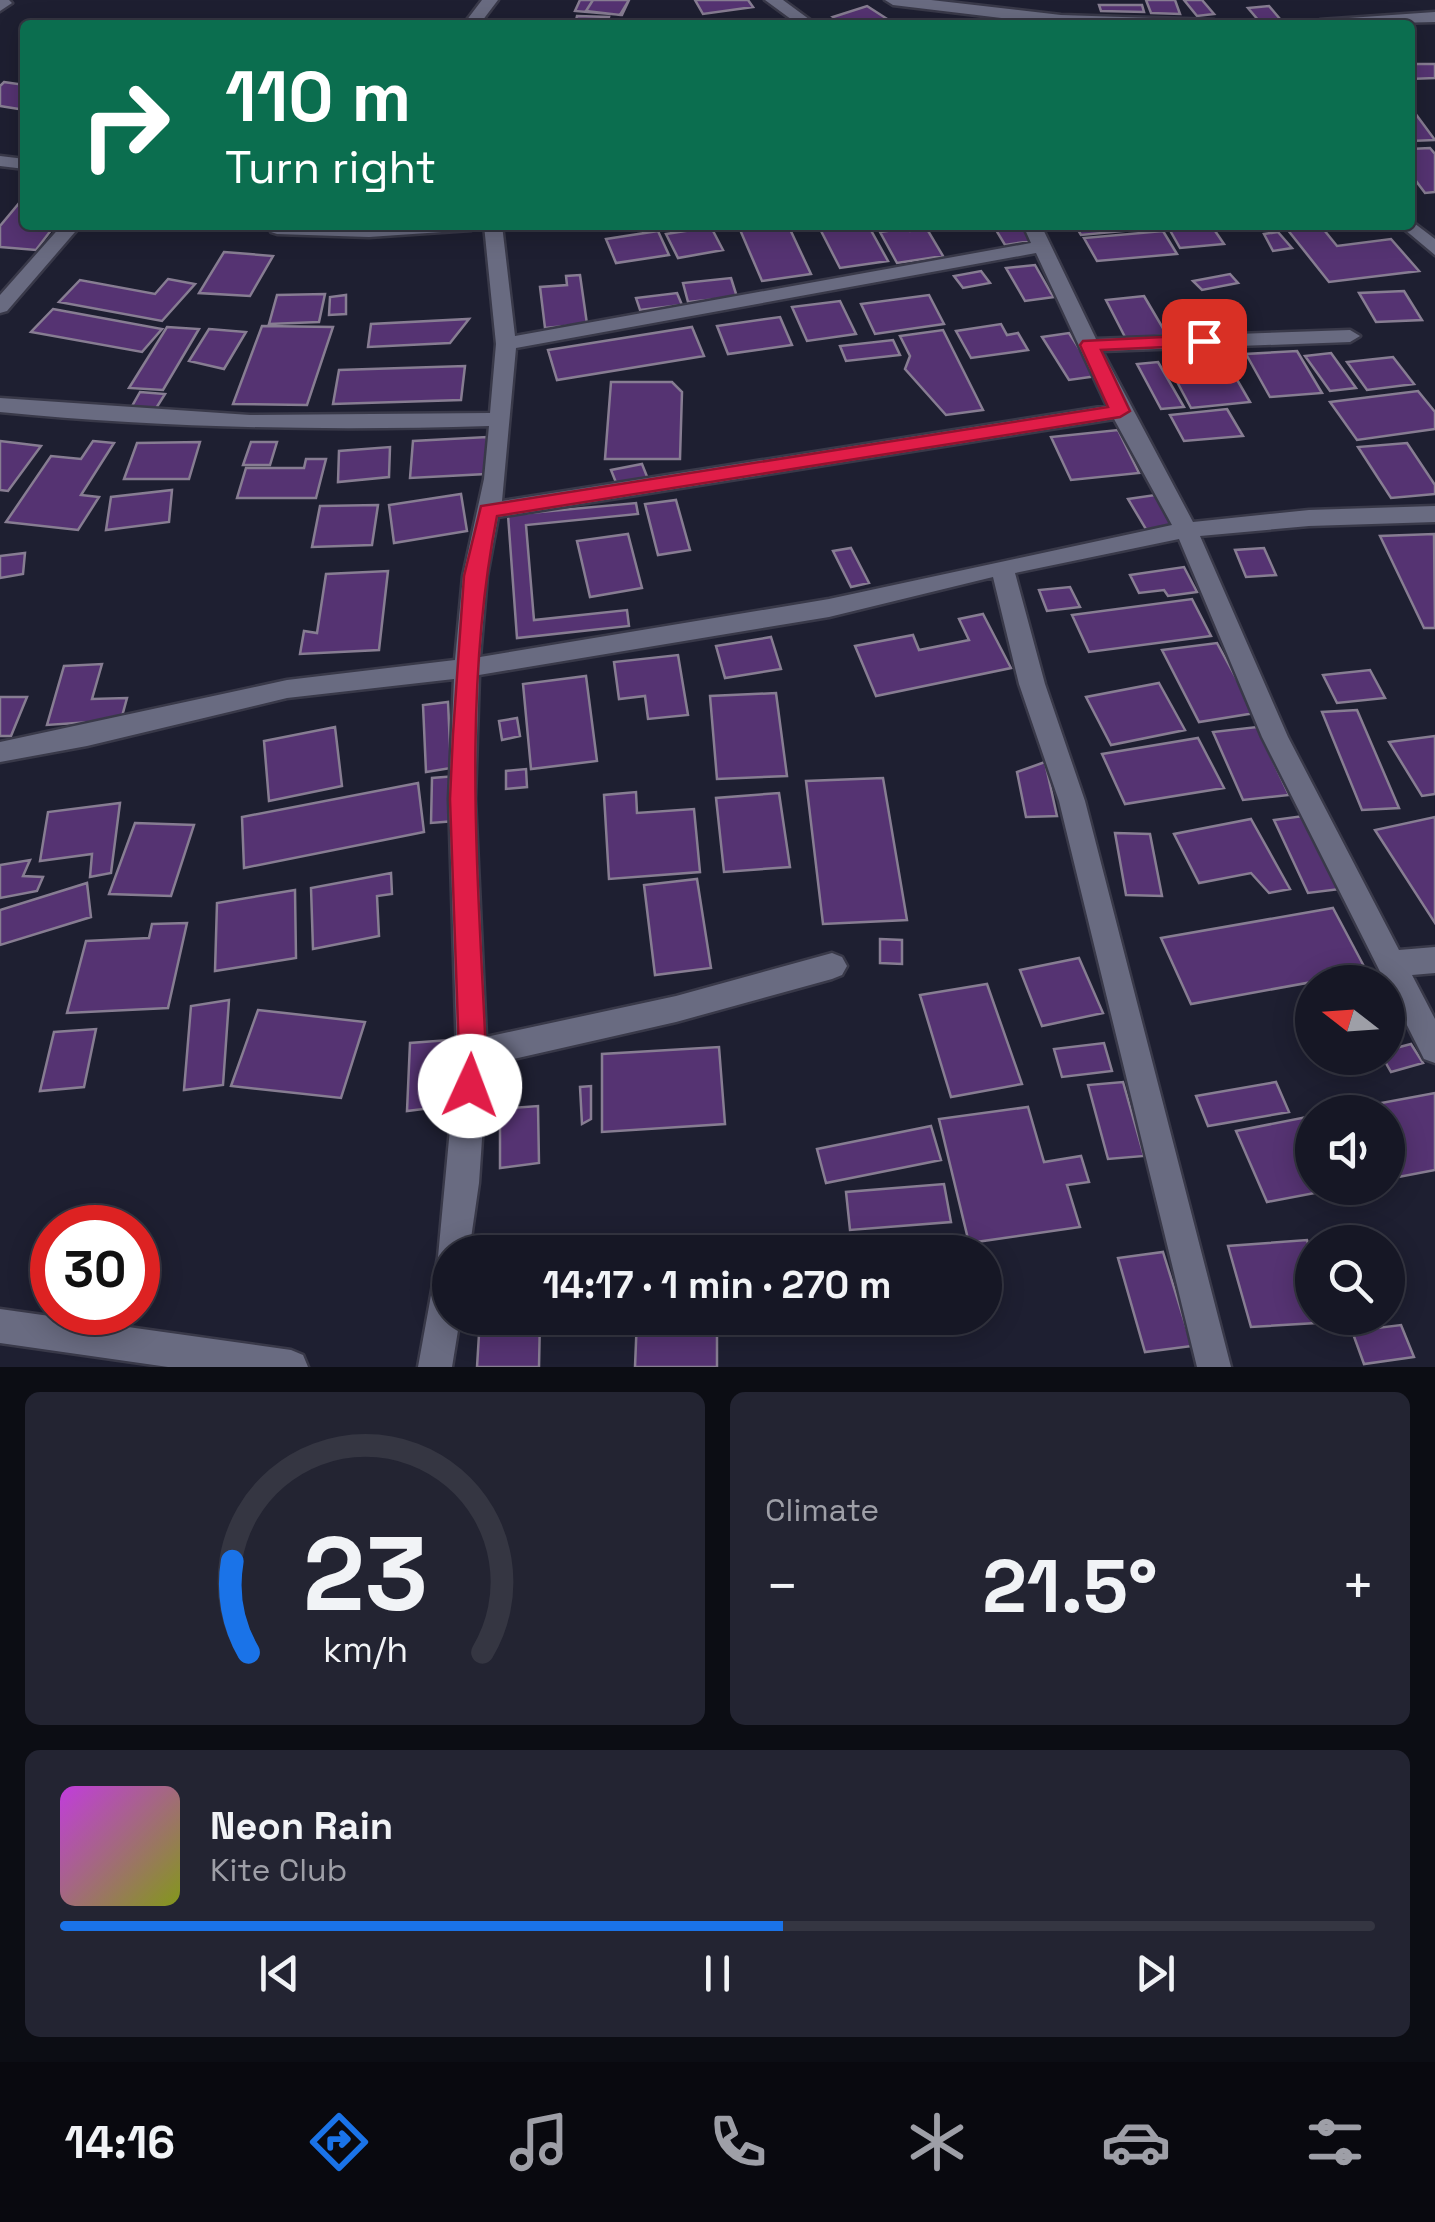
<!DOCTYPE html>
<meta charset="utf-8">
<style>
body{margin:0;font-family:"Space Grotesk",sans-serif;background:#232432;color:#f1f3f6;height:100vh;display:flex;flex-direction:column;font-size:38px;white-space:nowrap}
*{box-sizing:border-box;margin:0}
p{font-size:32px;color:#9e9fa7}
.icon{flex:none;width:55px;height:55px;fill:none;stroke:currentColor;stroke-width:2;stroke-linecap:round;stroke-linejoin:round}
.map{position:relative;height:1367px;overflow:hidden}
.side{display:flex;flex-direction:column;gap:25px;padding:25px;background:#0c0d14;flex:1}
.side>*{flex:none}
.guide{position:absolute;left:20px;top:20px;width:1395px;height:210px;border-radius:10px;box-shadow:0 5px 25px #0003,0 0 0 2px #353642;background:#0b6e4f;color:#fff;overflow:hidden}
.needle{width:65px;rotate:287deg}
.controls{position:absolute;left:1295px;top:965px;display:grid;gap:20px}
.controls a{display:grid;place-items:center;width:110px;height:110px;border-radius:50%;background:#161725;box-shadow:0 5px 25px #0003,0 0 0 2px #353642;font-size:50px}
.speed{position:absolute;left:30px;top:1205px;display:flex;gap:20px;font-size:50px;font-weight:700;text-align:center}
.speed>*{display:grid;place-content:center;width:130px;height:130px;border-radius:50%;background:#161725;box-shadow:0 5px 25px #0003,0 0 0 2px #353642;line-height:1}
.speed .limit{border:15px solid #d22;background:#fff;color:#111}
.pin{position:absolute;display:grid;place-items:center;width:85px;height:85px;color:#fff;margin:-42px;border-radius:20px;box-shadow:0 5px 15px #0006}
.me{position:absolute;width:110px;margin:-55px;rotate:2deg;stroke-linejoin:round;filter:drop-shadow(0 0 8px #0008)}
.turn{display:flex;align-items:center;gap:35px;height:210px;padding:0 40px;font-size:45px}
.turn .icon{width:130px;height:130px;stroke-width:2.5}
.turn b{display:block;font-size:70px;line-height:85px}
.big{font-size:75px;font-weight:700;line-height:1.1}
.side .tile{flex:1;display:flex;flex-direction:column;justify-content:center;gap:15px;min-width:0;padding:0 35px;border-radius:15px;background:#232432}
.side .dial{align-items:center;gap:0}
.dial svg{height:260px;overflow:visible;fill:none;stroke:#353642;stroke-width:7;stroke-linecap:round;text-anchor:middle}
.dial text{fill:#f1f3f6;stroke:none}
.song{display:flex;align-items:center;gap:30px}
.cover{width:120px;height:120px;border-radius:15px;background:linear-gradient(135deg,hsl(290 70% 55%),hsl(70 70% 35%))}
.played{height:10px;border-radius:5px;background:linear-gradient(90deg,#1a73e8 55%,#353642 55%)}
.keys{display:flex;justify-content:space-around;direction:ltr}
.heat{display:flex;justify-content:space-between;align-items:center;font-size:55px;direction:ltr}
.side .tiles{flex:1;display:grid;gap:25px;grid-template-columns:1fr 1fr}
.tile:last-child{grid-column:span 2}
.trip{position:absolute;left:432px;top:1235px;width:570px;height:100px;border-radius:50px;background:#161725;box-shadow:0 5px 25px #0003,0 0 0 2px #353642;font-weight:700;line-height:100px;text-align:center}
.tabs{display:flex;height:160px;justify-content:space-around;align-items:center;background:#09090f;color:#9e9fa7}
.tabs .icon{width:70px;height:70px}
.tabs .active{color:#1a73e8}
.tabs b{font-size:45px;color:#f1f3f6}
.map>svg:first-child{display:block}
.building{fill:#553372;stroke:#877d92;stroke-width:2.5}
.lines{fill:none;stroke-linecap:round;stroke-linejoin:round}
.street-casing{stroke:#393949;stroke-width:5}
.street{fill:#696b81;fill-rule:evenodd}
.route{fill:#e11d48;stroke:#92132f;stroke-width:2.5}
</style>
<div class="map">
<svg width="1435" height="1367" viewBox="0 0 1435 1367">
<rect width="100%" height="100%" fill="#1e1f31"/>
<path class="building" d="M 580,0 L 629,0 L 622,15 L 575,11 Z
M 593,0 L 629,0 L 620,15 L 586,11 Z
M 695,0 L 748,0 L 753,7 L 703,14 Z
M 1146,0 L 1175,0 L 1180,14 L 1151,13 Z
M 1184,0 L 1202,0 L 1214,14 L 1197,16 Z
M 1099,5 L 1142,5 L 1144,12 L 1101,11 Z
M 867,6 L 895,24 L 845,25 L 833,17 Z
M 1269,6 L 1280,19 L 1259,21 L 1248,8 Z
M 577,16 L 609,17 L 607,25 L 575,25 Z
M 1410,60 L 1413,64 L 1435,64 L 1435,78 L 1410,79 Z
M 4,82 L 25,85 L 25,110 L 0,106 L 0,86 Z
M 1410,109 L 1412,109 L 1435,140 L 1410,141 Z
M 1430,148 L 1435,154 L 1435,192 L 1425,193 L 1410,173 L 1410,149 Z
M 25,196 L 25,225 L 55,225 L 36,250 L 0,247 L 0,226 Z
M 738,225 L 788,225 L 811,274 L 762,281 Z
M 818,225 L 868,225 L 888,261 L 840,268 Z
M 993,225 L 1021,225 L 1031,241 L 1005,245 Z
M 1075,225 L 1131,225 L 1134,230 L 1081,235 Z
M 1167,225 L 1211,225 L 1224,244 L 1180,248 Z
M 1320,225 L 1337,246 L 1391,239 L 1419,271 L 1329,282 L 1287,229 Z
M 711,227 L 723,250 L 678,258 L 666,234 Z
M 908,228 L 910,231 L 927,229 L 943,256 L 897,263 L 880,232 Z
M 658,231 L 669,255 L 616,263 L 606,239 Z
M 1163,231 L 1177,254 L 1097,261 L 1084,238 Z
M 1278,232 L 1292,248 L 1273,251 L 1264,234 Z
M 224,252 L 273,256 L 250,296 L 199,293 Z
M 1035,265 L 1051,293 L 1054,297 L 1025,301 L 1006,268 Z
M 981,271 L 990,283 L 963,288 L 954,276 Z
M 1230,274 L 1238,283 L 1202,290 L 1193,281 Z
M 580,275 L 587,324 L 545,328 L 540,287 L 567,285 L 566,276 Z
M 731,278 L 737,297 L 688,302 L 683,283 Z
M 168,279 L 195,284 L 162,321 L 59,302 L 80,280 L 155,294 Z
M 1404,291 L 1422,320 L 1376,322 L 1359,293 Z
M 677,293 L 682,305 L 640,310 L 636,298 Z
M 325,294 L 319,322 L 269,324 L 277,295 Z
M 346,295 L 346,314 L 329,315 L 330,297 Z
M 929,295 L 944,324 L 875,334 L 861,304 Z
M 1144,296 L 1167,335 L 1126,339 L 1106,300 Z
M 840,301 L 856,334 L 807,341 L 792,307 Z
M 53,309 L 162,329 L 142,352 L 31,332 Z
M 780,317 L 792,345 L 728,354 L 717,326 Z
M 469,319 L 450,343 L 368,347 L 371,324 Z
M 1001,324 L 1007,335 L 1018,333 L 1028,350 L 971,358 L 956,331 Z
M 262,326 L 333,327 L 307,405 L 233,404 Z
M 167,327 L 199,329 L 163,390 L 129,388 Z
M 692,327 L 704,356 L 557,380 L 548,350 Z
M 209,329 L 246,332 L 224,369 L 189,361 Z
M 943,330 L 983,410 L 946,415 L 905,369 L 910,356 L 900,336 Z
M 1069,333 L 1097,376 L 1069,380 L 1042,337 Z
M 893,340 L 900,355 L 846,361 L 840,346 Z
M 1297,351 L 1322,393 L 1270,397 L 1246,354 Z
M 1331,353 L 1356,388 L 1330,391 L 1305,356 Z
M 1393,357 L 1414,384 L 1367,390 L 1347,362 Z
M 1158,362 L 1184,407 L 1161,409 L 1137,364 Z
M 465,366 L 461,400 L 333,404 L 339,370 Z
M 1232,371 L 1250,402 L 1191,408 L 1174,376 Z
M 611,382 L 672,382 L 682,392 L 680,459 L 605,459 Z
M 1418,391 L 1435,412 L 1435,429 L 1357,440 L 1330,402 Z
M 140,392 L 165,394 L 155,410 L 131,408 Z
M 1227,409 L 1243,436 L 1184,441 L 1170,415 Z
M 1118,430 L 1139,473 L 1071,480 L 1051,437 Z
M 487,437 L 486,474 L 410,478 L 413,441 Z
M 0,441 L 41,446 L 8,491 L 0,490 Z
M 93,441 L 114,443 L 81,495 L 99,497 L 78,530 L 6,522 L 51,456 L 81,459 Z
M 200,442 L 189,479 L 124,479 L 137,443 Z
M 251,442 L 277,442 L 270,465 L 243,465 Z
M 1407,443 L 1435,485 L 1435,494 L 1391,498 L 1358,447 Z
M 390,447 L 389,477 L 338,482 L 339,451 Z
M 306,459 L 326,459 L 316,498 L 237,498 L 246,468 L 304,468 Z
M 642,464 L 648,479 L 617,485 L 611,470 Z
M 172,490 L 169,522 L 106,530 L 111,497 Z
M 461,494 L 467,531 L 394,543 L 389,505 Z
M 1155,495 L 1174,527 L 1147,531 L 1128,499 Z
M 676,500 L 690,550 L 658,555 L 645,504 Z
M 636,503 L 638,514 L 526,525 L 534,620 L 627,610 L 629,626 L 517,638 L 508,515 Z
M 378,505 L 372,545 L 312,547 L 320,506 Z
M 628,534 L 642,588 L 590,597 L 577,541 Z
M 1434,534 L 1435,628 L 1424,628 L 1380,536 Z
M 851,548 L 869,583 L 851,587 L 833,551 Z
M 1264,548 L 1276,575 L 1246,577 L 1235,550 Z
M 25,553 L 23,574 L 0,578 L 0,556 Z
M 1184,567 L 1197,592 L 1168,596 L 1164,590 L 1139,593 L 1130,575 Z
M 388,571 L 379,650 L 300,654 L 304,631 L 317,633 L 326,574 Z
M 1070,587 L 1080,607 L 1047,611 L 1039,590 Z
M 1192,599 L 1211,636 L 1089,652 L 1072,615 Z
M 983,614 L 1011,668 L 876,696 L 855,646 L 913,635 L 919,650 L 969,640 L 959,619 Z
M 771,637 L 781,669 L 725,678 L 716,646 Z
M 1217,643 L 1255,713 L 1199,722 L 1162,650 Z
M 678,655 L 688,715 L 648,719 L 645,696 L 619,699 L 614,662 Z
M 102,664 L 92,699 L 127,698 L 121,720 L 47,725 L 64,666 Z
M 1370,670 L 1385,698 L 1337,703 L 1323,675 Z
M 586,676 L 597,761 L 531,769 L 523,684 Z
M 1159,683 L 1185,730 L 1111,745 L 1086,697 Z
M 776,693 L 787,776 L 717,779 L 710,696 Z
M 0,697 L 27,697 L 11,736 L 0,736 Z
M 448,702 L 451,768 L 426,772 L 423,705 Z
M 1357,710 L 1399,808 L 1362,810 L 1322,712 Z
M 517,718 L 520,736 L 502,740 L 499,721 Z
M 335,727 L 342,786 L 269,801 L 264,741 Z
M 1257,727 L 1289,795 L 1243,800 L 1213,732 Z
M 1435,736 L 1435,794 L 1422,796 L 1389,742 Z
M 1198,738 L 1224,788 L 1125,804 L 1102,754 Z
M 1045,762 L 1057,816 L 1026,817 L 1017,772 Z
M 526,769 L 527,787 L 506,789 L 506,771 Z
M 456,776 L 455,821 L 431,823 L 432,778 Z
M 883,778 L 907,920 L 823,924 L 806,781 Z
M 418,783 L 424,832 L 244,868 L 242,817 Z
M 636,792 L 637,813 L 694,809 L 700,872 L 609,879 L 604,795 Z
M 779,793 L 790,867 L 724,872 L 716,798 Z
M 120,803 L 111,873 L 90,877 L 92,854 L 40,861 L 48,812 Z
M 1303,816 L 1340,889 L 1308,893 L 1274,820 Z
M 1435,817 L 1435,923 L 1375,830 Z
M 1251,819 L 1290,889 L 1269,893 L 1251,873 L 1199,883 L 1174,834 Z
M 135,823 L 194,825 L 171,896 L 109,894 Z
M 1115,833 L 1150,834 L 1162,896 L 1126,895 Z
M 30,860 L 23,876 L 43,877 L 37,891 L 0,898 L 0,865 Z
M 391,873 L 392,894 L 377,896 L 379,936 L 313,949 L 311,888 Z
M 697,879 L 711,968 L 655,975 L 644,885 Z
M 87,883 L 91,917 L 0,945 L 0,910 Z
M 295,890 L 296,958 L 215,971 L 217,903 Z
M 1333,908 L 1367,972 L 1191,1004 L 1161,938 Z
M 187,923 L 168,1008 L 67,1013 L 86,941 L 149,938 L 152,924 Z
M 880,939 L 902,940 L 902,964 L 880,963 Z
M 1079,958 L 1103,1013 L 1042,1026 L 1020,970 Z
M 987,984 L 1022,1084 L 951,1097 L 920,995 Z
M 229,1000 L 223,1085 L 184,1090 L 191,1006 Z
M 258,1010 L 365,1022 L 341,1098 L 231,1086 Z
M 96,1029 L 84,1087 L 40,1091 L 54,1032 Z
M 449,1040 L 448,1106 L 407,1111 L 410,1043 Z
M 1104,1043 L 1112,1071 L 1062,1077 L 1054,1049 Z
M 1411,1044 L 1423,1063 L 1391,1072 L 1383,1058 L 1388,1058 L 1388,1050 Z
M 719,1047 L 725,1124 L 602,1132 L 602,1054 Z
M 1123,1082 L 1144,1156 L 1108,1159 L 1088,1085 Z
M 1276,1082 L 1289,1112 L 1208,1126 L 1196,1096 Z
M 591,1086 L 591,1119 L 582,1124 L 580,1087 Z
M 1435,1093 L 1435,1170 L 1388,1179 L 1388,1112 L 1333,1112 Z
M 538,1106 L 539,1163 L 500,1168 L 500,1109 Z
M 1028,1107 L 1044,1162 L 1081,1156 L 1089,1182 L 1067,1185 L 1080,1227 L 969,1243 L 939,1119 Z
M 1312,1116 L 1312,1188 L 1341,1188 L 1267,1202 L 1236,1131 Z
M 931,1126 L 941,1160 L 826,1183 L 817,1149 Z
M 944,1184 L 951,1222 L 850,1230 L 846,1192 Z
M 1307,1240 L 1312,1257 L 1312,1318 L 1332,1318 L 1333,1322 L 1251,1327 L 1228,1246 Z
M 1163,1252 L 1192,1346 L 1145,1352 L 1118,1258 Z
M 480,1318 L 540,1318 L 539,1367 L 477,1367 Z
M 637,1318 L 717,1318 L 717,1367 L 635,1367 Z
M 1401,1325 L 1414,1357 L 1364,1364 L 1352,1331 Z"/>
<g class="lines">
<defs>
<path id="street" d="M 0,0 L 9,0 L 12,3 L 0,11 Z
M 482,0 L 498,0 L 479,25 L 463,25 Z
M 765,0 L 783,0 L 817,25 L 799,25 Z
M 885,0 L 931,0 L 1061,15 L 1214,20 L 1222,25 L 1061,25 L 893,5 Z
M 1435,12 L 1435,22 L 1312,25 L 1320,20 Z
M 0,156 L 25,159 L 25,169 L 0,166 Z
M 1410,220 L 1435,239 L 1435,255 L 1404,229 L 1401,225 L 1410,225 Z
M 62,225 L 81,225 L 7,311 L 0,313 L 0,295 Z
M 270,225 L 480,225 L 471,230 L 369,237 L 277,234 L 271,232 Z
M 484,225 L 502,225 L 515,336 L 1031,243 L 1023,225 L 1041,225 L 1096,339 L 1350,330 L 1360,336 L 1350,342 L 1102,351 L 1193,522 L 1309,510 L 1435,506 L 1435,522 L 1309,526 L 1200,536 L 1288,737 L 1399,950 L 1435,947 L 1435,973 L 1412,975 L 1435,1019 L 1435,1063 L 1424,1059 L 1262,737 L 1179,539 L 1015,573 L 1045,684 L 1085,801 L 1231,1367 L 1197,1367 L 1059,801 L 1019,684 L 993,577 L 829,617 L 479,675 L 475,799 L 486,1037 L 676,996 L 832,953 L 842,957 L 847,966 L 842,975 L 832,979 L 676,1022 L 487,1065 L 479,1183 L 469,1252 L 450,1252 L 450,1318 L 460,1318 L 452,1367 L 418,1367 L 438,1257 L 457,1054 L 449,799 L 454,679 L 287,698 L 87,746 L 0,762 L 0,742 L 287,680 L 455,660 L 463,576 L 484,479 L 489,426 C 325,431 163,428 0,412 L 0,398 L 250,415 L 490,413 L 496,344 ZM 1036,253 L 1107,406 L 502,501 L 516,348 ZM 1114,419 L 1172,525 L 829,599 L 480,657 L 487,576 L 498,517 Z
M 0,1309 L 291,1350 L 303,1355 L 308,1367 L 168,1367 L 0,1343 Z"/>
</defs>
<use href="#street" class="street-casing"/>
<use href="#street" class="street"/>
</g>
<path class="route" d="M 1204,335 L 1214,341 L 1211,345 L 1101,350 L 1130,411 L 1120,417 L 497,516 C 462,693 478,875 486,1054 L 480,1095 L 470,1099 L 460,1095 L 456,1086 L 459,1054 L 450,799 L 453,734 L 464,576 L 481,506 L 1108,407 L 1080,345 L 1083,341 Z"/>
</svg>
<div class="controls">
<a><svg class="needle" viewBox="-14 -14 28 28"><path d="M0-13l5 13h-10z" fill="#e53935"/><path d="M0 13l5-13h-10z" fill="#9e9fa7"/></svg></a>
<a><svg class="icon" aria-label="sound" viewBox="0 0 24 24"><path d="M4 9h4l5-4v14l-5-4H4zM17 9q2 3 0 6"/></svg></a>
<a><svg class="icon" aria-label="search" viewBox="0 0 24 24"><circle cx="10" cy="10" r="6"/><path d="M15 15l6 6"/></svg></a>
</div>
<div class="speed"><div class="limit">30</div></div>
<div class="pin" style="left:1204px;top:341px;background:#d93025"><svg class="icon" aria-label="arrive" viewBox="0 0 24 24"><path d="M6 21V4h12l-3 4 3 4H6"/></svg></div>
<svg class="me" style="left:470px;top:1086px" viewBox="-20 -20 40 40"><circle r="19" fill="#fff"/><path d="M0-13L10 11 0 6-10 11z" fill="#e11d48"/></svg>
<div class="trip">14:17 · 1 min · 270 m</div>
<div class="guide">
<div class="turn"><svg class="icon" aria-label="right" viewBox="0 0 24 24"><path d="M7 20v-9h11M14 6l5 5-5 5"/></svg><div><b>110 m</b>Turn right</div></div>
</div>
</div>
<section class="side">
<div class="tiles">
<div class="tile dial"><svg viewBox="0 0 100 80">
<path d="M14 69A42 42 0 1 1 86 69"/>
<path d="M14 69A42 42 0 0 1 9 41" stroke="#1a73e8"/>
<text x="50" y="56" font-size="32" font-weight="700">23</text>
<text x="50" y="72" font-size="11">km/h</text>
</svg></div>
<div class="tile"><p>Climate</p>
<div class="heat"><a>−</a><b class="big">21.5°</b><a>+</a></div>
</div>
<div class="tile">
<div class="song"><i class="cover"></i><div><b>Neon Rain</b><p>Kite Club</p></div></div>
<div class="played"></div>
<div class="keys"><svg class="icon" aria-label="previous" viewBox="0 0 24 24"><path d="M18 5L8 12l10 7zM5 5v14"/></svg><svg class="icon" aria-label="pause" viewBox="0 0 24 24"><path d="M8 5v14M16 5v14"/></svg><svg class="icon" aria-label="next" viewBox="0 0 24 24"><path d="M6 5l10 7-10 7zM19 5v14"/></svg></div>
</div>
</div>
</section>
<nav class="tabs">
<b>14:16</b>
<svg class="icon active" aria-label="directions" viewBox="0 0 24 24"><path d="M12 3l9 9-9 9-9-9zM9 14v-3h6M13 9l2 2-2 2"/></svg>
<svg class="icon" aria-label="music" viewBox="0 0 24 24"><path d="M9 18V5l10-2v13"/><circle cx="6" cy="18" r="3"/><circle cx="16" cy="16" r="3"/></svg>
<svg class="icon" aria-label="phone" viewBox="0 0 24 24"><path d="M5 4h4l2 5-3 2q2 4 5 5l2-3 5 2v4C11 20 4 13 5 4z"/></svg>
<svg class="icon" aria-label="climate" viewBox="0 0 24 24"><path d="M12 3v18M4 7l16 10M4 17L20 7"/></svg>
<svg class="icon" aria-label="car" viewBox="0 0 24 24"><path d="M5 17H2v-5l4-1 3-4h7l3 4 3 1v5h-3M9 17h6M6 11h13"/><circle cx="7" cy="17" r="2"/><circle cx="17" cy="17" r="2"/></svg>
<svg class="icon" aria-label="filters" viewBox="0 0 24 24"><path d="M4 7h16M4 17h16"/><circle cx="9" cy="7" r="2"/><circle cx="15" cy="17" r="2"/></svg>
</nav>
